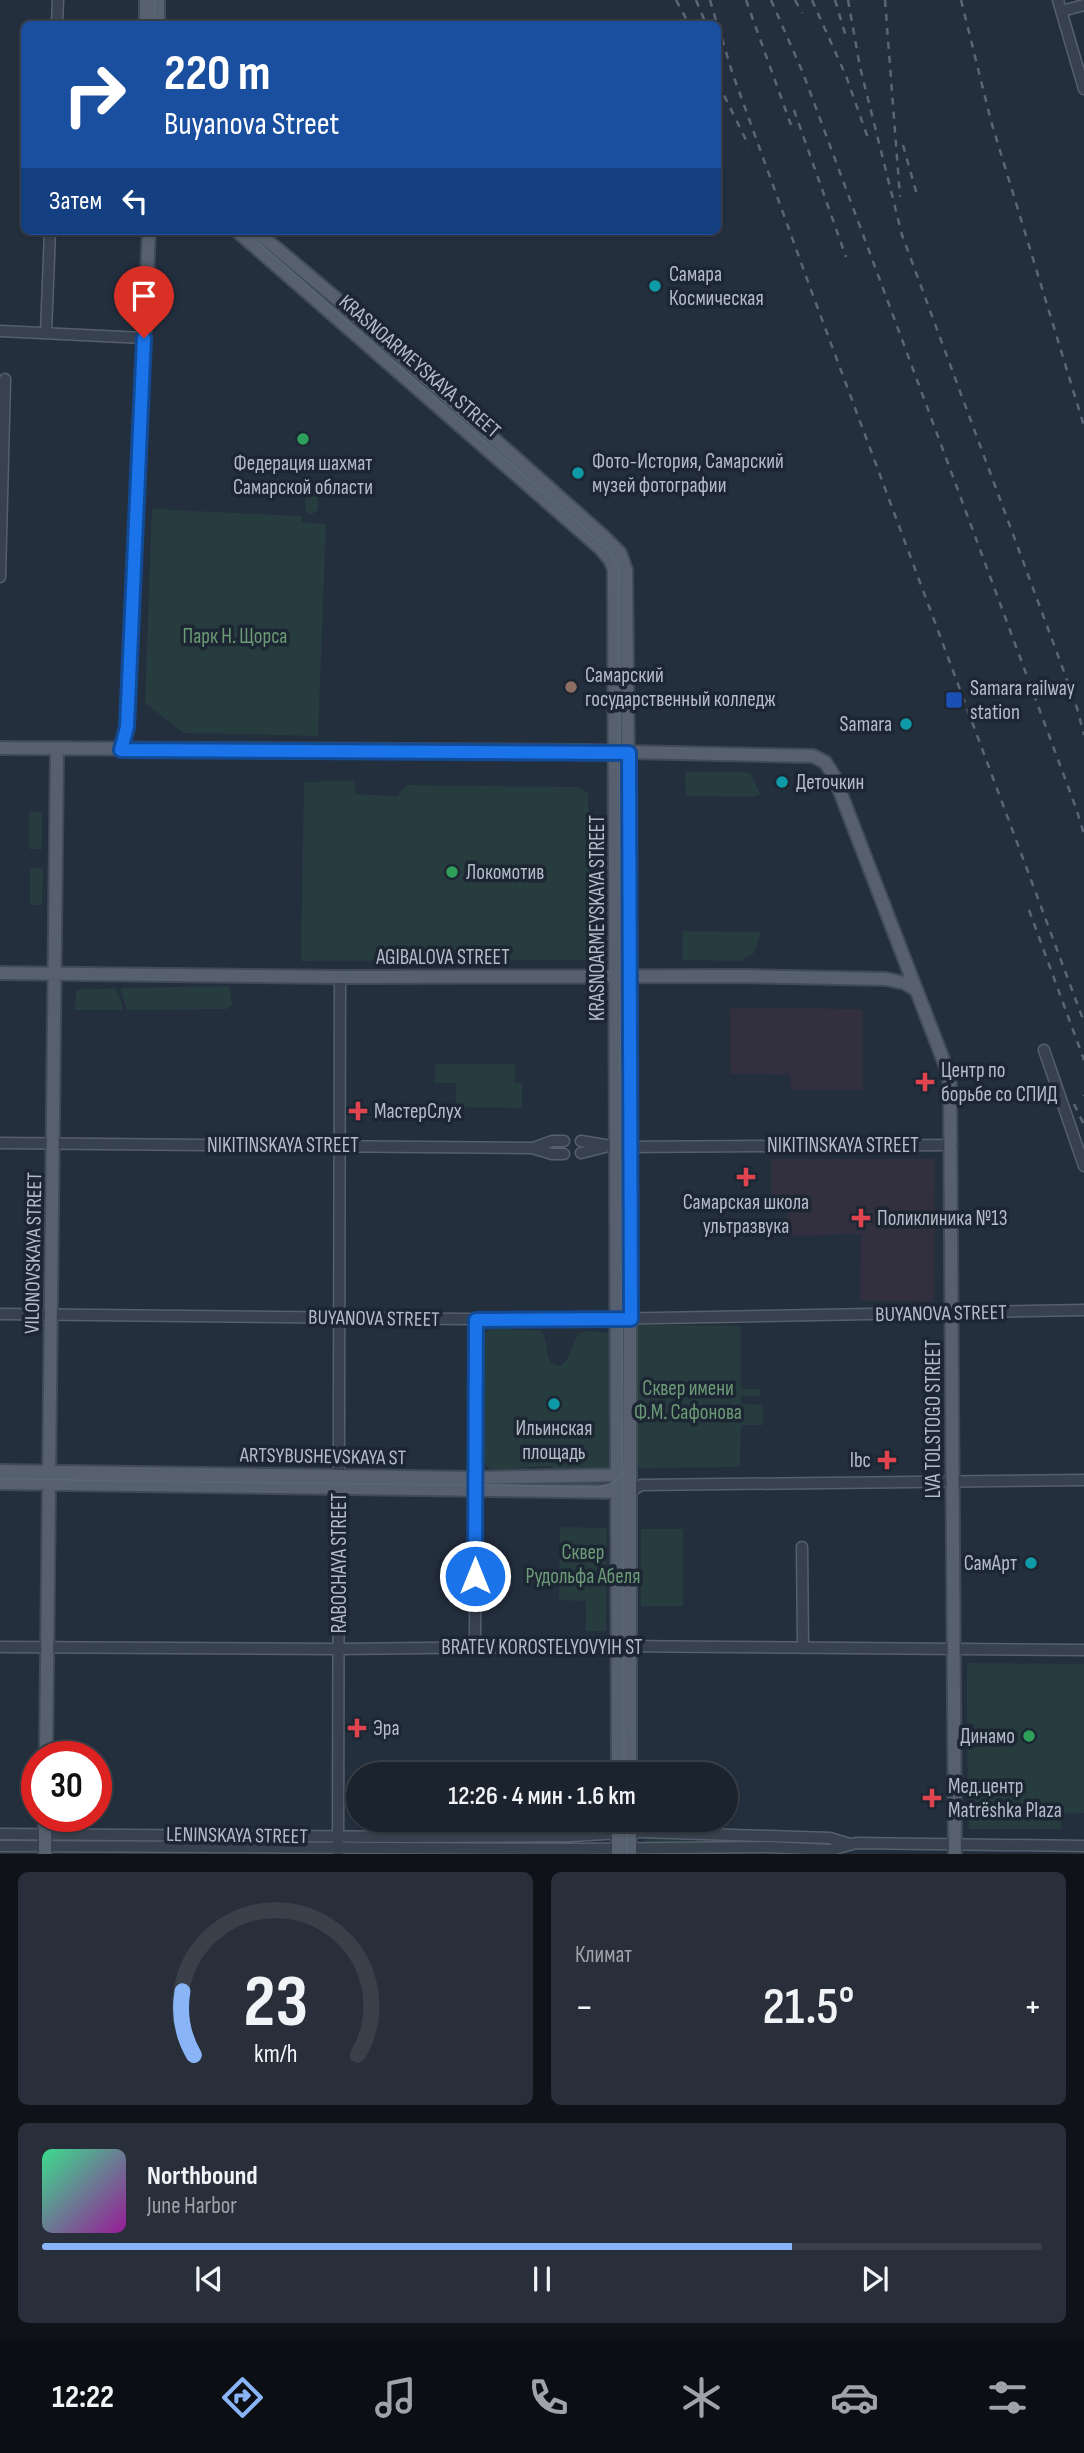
<!DOCTYPE html>
<html lang="ru">
<meta charset="utf-8">
<style>
body{margin:0;font-family:"Sofia Sans Condensed",sans-serif;background:#282f3a;color:#f1f3f6;height:100vh;display:flex;flex-direction:column;font-size:26px;white-space:nowrap}
*{box-sizing:border-box;margin:0}
p{font-size:23px;color:#a0a4aa}
.icon{flex:none;width:38px;height:38px;fill:none;stroke:currentColor;stroke-width:2;stroke-linecap:round;stroke-linejoin:round}
.map{position:relative;height:1854px;overflow:hidden}
.sheet{display:flex;flex-direction:column;gap:18px;padding:18px;background:#0f1319;flex:1}
.sheet>*{flex:none}
.hud{position:absolute;left:21px;top:21px;width:700px;height:214px;border-radius:10px;box-shadow:0 2px 5px #0004,0 0 0 2px #39404a;background:#1a4fa0;color:#fff;overflow:hidden}
.speed{position:absolute;left:21px;top:1741px;display:flex;gap:14px;font-size:35px;font-weight:700;text-align:center}
.speed>*{display:grid;place-content:center;width:91px;height:91px;border-radius:50%;background:#1b232e;box-shadow:0 2px 5px #0004,0 0 0 2px #39404a;line-height:1}
.speed .limit{border:10px solid #d22;background:#fff;color:#111}
.pin{position:absolute;display:grid;place-items:center;width:60px;height:60px;color:#fff;margin:-72px -30px;border-radius:50% 50% 50% 0;rotate:-45deg;box-shadow:0 0 7px #0007}
.pin .icon{rotate:45deg}
.me{position:absolute;width:77px;margin:-38px;rotate:0deg;stroke-linejoin:round;filter:drop-shadow(0 0 5px #0008)}
.turn{display:flex;align-items:center;gap:24px;height:147px;padding:0 28px;font-size:32px}
.turn .icon{width:91px;height:91px;stroke-width:2.5}
.turn b{display:block;font-size:49px;line-height:60px}
.then{display:flex;align-items:center;height:66px;padding:0 28px;background:#0003;gap:14px;font-size:26px}
.big{font-size:52px;font-weight:600;line-height:1.1}
.sheet .widget{flex:1;display:flex;flex-direction:column;justify-content:center;gap:10px;min-width:0;padding:0 24px;border-radius:10px;background:#282f3a}
.sheet .dial{align-items:center;gap:0}
.dial svg{height:182px;overflow:visible;fill:none;stroke:#39404a;stroke-width:7;stroke-linecap:round;text-anchor:middle}
.dial text{fill:#f1f3f6;stroke:none}
.song{display:flex;align-items:center;gap:21px}
.cover{width:84px;height:84px;border-radius:10px;background:linear-gradient(135deg,hsl(150 70% 55%),hsl(300 70% 35%))}
.played{height:7px;border-radius:4px;background:linear-gradient(90deg,#8ab4f8 75%,#39404a 75%)}
.keys{display:flex;justify-content:space-around;direction:ltr}
.heat{display:flex;justify-content:space-between;align-items:center;font-size:38px;direction:ltr}
.sheet .tiles{flex:1;display:grid;gap:18px;grid-template-columns:1fr 1fr}
.widget:last-child{grid-column:span 2}
.trip{position:absolute;left:346px;top:1762px;width:392px;height:70px;border-radius:35px;background:#1b232e;box-shadow:0 2px 5px #0004,0 0 0 2px #39404a;font-weight:600;line-height:70px;text-align:center}
.tabs{display:flex;height:112px;justify-content:space-around;align-items:center;background:#0b0e12;color:#a0a4aa}
.tabs .icon{width:49px;height:49px}
.tabs .selected{color:#8ab4f8}
.tabs b{font-size:32px;color:#f1f3f6}
.map>svg:first-child{display:block}
.medical{fill:#32303f}
.green{fill:#263c3f}
.lines{fill:none;stroke-linecap:round;stroke-linejoin:round}
.minor-casing{stroke:#565f6c;stroke-width:13}
.major-casing{stroke:#414a57;stroke-width:16}
.minor{stroke:#38414e;stroke-width:10}
.major{stroke:#56606e;stroke-width:12}
.tram{stroke:#5a6575;stroke-width:2}
.rail{stroke:#5a6575;stroke-width:2.5;stroke-dasharray:7 7;stroke-linecap:butt}
.route-casing{stroke:#114b97;stroke-width:18}
.route{stroke:#1a73e8;stroke-width:12}
.culture-dot{fill:#0f9aa8;stroke:#1d2633;stroke-width:2.5}
.leisure-dot{fill:#2e9e5b;stroke:#1d2633;stroke-width:2.5}
.education-dot{fill:#8d6e63;stroke:#1d2633;stroke-width:2.5}
.transit-dot{fill:#1a4fb4;stroke:#1d2633;stroke-width:2.5}
.health-dot{fill:#e0444e;stroke:#1d2633;stroke-width:2.5}
.labels{text-anchor:middle;stroke-width:7;stroke-linejoin:round;paint-order:stroke}
.poi-label{font-size:21px;fill:#b4bcc9;stroke:#1d2633;text-anchor:start}
.street-label{font-size:21px;fill:#b4bcc9;stroke:#1d2633}
.park-label{font-size:21px;fill:#6b9a76;stroke:#1d2633}
</style>
<div class="map">
<svg width="1084" height="1855" viewBox="0 0 1084 1855">
<rect width="100%" height="100%" fill="#242f3e"/>
<path class="medical" d="M 730,1008 L 863,1009 L 863,1090 L 791,1090 L 790,1075 L 731,1074 Z
M 771,1159 L 935,1159 L 934,1301 L 860,1301 L 861,1234 L 788,1236 L 787,1203 L 771,1203 Z"/>
<path class="green" d="M 313,483 L 319,488 L 318,510 L 311,515 L 305,510 L 306,487 Z
M 152,509 L 301,516 L 302,522 L 326,524 L 318,736 L 184,733 L 145,703 Z
M 685,772 L 747,772 L 751,774 L 760,794 L 753,797 L 686,796 Z
M 355,781 L 355,794 L 397,796 L 407,785 L 578,787 L 589,794 C 584,817 602,835 602,857 C 603,878 588,891 587,909 C 587,926 603,940 600,956 L 594,960 L 301,961 L 304,782 Z
M 29,812 L 42,812 L 42,849 L 29,849 Z
M 30,868 L 43,868 L 42,905 L 30,905 Z
M 683,931 L 761,932 L 754,953 L 740,961 L 682,960 Z
M 229,986 L 232,1004 L 227,1009 L 127,1010 L 120,988 Z
M 116,988 L 124,1010 L 74,1010 L 77,990 Z
M 435,1064 L 515,1064 L 515,1083 L 522,1083 L 522,1108 L 456,1107 L 456,1083 L 435,1083 Z
M 634,1325 L 741,1326 L 741,1389 L 759,1389 L 760,1396 L 741,1396 L 741,1404 L 763,1405 L 763,1425 L 741,1425 L 740,1467 L 637,1468 Z
M 491,1328 L 541,1331 C 548,1340 546,1357 551,1362 C 567,1377 572,1342 578,1335 C 584,1328 603,1333 611,1334 L 612,1465 L 602,1473 L 552,1473 L 551,1466 L 527,1467 L 526,1474 L 493,1474 L 483,1461 L 480,1339 Z
M 560,1527 L 607,1528 L 606,1631 L 586,1631 L 586,1601 L 559,1600 Z
M 641,1529 L 683,1529 L 683,1606 L 641,1606 Z
M 967,1663 L 1084,1664 L 1084,1813 L 1061,1814 L 1061,1829 L 969,1829 L 967,1749 L 975,1748 L 974,1723 L 967,1723 Z
M 648,1837 L 747,1837 L 750,1842 L 648,1844 L 645,1840 Z"/>
<g class="lines">
<defs>
<path id="minor" d="M 1058,0 L 1084,89
M 1062,11 L 1084,5
M 57,24 L 58,0
M 0,331 L 144,338
M 46,333 L 50,231
M 0,577 L 5,379
M 1044,1050 L 1084,1166
M 581,1141 L 617,1147 L 952,1145
M 0,1143 L 532,1148 L 552,1154 L 564,1154
M 533,1148 L 552,1141 L 564,1141
M 581,1153 L 605,1147
M 0,1314 L 548,1320 L 1084,1310
M 631,1492 L 641,1485 L 1084,1480
M 802,1547 L 803,1648
M 0,1647 L 338,1649 L 609,1646 L 1084,1650
M 475,1648 L 476,1320
M 0,1834 L 409,1837 L 571,1836 L 640,1832 L 830,1838 L 850,1844
M 0,1846 L 571,1849 L 767,1847 L 831,1850 L 856,1843 L 1084,1846
M 338,1855 L 340,977"/>
<path id="major" d="M 146,24 L 146,0
M 158,24 L 158,0
M 237,231 L 600,548 L 610,560 L 614,569 L 618,1774
M 256,231 L 338,300 L 602,535 L 620,553 L 626,570 L 630,963 L 630,1774
M 0,748 L 585,751 L 813,756 L 825,762 L 834,776 L 946,1067 L 950,1085 L 955,1855
M 121,750 L 127,727 L 149,231
M 0,973 L 340,977 L 744,976 L 886,979 L 905,983 L 916,990
M 0,1471 L 476,1478 L 623,1475
M 0,1483 L 626,1492
M 46,1757 L 57,749
M 618,1820 L 618,1855
M 45,1855 L 45,1816
M 630,1855 L 630,1820"/>
</defs>
<use href="#minor" class="minor-casing"/>
<use href="#major" class="major-casing"/>
<use href="#minor" class="minor"/>
<use href="#major" class="major"/>
<path class="tram" d="M 154,24 L 155,0
M 245,231 L 608,549 L 619,569 L 624,1774
M 0,1479 L 598,1487 L 612,1484 L 624,1471
M 627,1820 L 627,1855"/>
<path class="rail" d="M 676,0 L 689,24
M 696,0 L 706,24
M 710,0 L 717,24
M 746,0 L 791,125
M 771,0 L 803,73 L 1076,808 L 1084,834
M 795,0 L 802,13
M 812,0 L 846,76 L 869,141
M 835,0 L 847,40
M 848,0 L 860,67 L 902,235 L 1063,669 L 1077,708 L 1084,735
M 885,0 L 900,197
M 961,0 L 991,121 L 1084,426
M 718,25 L 732,72 L 811,290 L 1084,1022
M 718,83 L 749,146
M 794,110 L 846,257
M 903,145 L 917,195
M 1029,910 L 1084,1060
M 1084,1095 L 1084,1096
M 1074,1104 L 1084,1125"/>
</g>
<g class="lines">
<defs>
<path id="route" d="M 144,338 L 127,727 L 121,750 L 629,753 L 631,1319 L 476,1320 L 475,1576"/>
</defs>
<use href="#route" class="route-casing"/>
<use href="#route" class="route"/>
</g>
<g class="culture-dot">
<circle cx="655" cy="286" r="7"/>
<circle cx="578" cy="473" r="7"/>
<circle cx="906" cy="724" r="7"/>
<circle cx="782" cy="782" r="7"/>
<circle cx="554" cy="1404" r="7"/>
<circle cx="1031" cy="1563" r="7"/>
</g>
<g class="leisure-dot">
<circle cx="303" cy="439" r="7"/>
<circle cx="452" cy="872" r="7"/>
<circle cx="1029" cy="1736" r="7"/>
</g>
<circle class="education-dot" cx="571" cy="687" r="7"/>
<rect class="transit-dot" x="945" y="691" width="18" height="18" rx="3.5"/>
<g class="health-dot">
<path d="M921.5 1071.5h7v7h7v7h-7v7h-7v-7h-7v-7h7z"/>
<path d="M354.5 1100.5h7v7h7v7h-7v7h-7v-7h-7v-7h7z"/>
<path d="M742.5 1166.5h7v7h7v7h-7v7h-7v-7h-7v-7h7z"/>
<path d="M857.5 1207.5h7v7h7v7h-7v7h-7v-7h-7v-7h7z"/>
<path d="M883.5 1449.5h7v7h7v7h-7v7h-7v-7h-7v-7h7z"/>
<path d="M353.5 1717.5h7v7h7v7h-7v7h-7v-7h-7v-7h7z"/>
<path d="M928.5 1787.5h7v7h7v7h-7v7h-7v-7h-7v-7h7z"/>
</g>
<g class="labels">
<g class="poi-label">
<text x="669" y="281">Самара<tspan x="669" dy="24">Космическая</tspan></text>
<text x="592" y="468">Фото-История, Самарский<tspan x="592" dy="24">музей фотографии</tspan></text>
<text x="303" y="470" text-anchor="middle">Федерация шахмат<tspan x="303" dy="24">Самарской области</tspan></text>
<text x="585" y="682">Самарский<tspan x="585" dy="24">государственный колледж</tspan></text>
<text x="970" y="695">Samara railway<tspan x="970" dy="24">station</tspan></text>
<text x="892" y="731" text-anchor="end">Samara</text>
<text x="796" y="789">Деточкин</text>
<text x="466" y="879">Локомотив</text>
<text x="941" y="1077">Центр по<tspan x="941" dy="24">борьбе со СПИД</tspan></text>
<text x="374" y="1118">МастерСлух</text>
<text x="746" y="1209" text-anchor="middle">Самарская школа<tspan x="746" dy="24">ультразвука</tspan></text>
<text x="877" y="1225">Поликлиника №13</text>
<text x="554" y="1435" text-anchor="middle">Ильинская<tspan x="554" dy="24">площадь</tspan></text>
<text x="871" y="1467" text-anchor="end">Ibc</text>
<text x="1017" y="1570" text-anchor="end">СамАрт</text>
<text x="373" y="1735">Эра</text>
<text x="1015" y="1743" text-anchor="end">Динамо</text>
<text x="948" y="1793">Мед.центр<tspan x="948" dy="24">Matrёshka Plaza</tspan></text>
</g>
<g class="street-label">
<text transform="translate(420 366) rotate(41)" y="7">KRASNOARMEYSKAYA STREET</text>
<text transform="translate(597 918) rotate(-90)" y="7">KRASNOARMEYSKAYA STREET</text>
<text x="443" y="964">AGIBALOVA STREET</text>
<text x="283" y="1152">NIKITINSKAYA STREET</text>
<text x="843" y="1152">NIKITINSKAYA STREET</text>
<text transform="translate(33 1253) rotate(-89)" y="7">VILONOVSKAYA STREET</text>
<text transform="translate(941 1313) rotate(-1)" y="7">BUYANOVA STREET</text>
<text transform="translate(374 1318) rotate(1)" y="7">BUYANOVA STREET</text>
<text transform="translate(933 1419) rotate(-90)" y="7">LVA TOLSTOGO STREET</text>
<text transform="translate(323 1456) rotate(1)" y="7">ARTSYBUSHEVSKAYA ST</text>
<text transform="translate(339 1563) rotate(-90)" y="7">RABOCHAYA STREET</text>
<text x="542" y="1654">BRATEV KOROSTELYOVYIH ST</text>
<text transform="translate(237 1835) rotate(1)" y="7">LENINSKAYA STREET</text>
</g>
<g class="park-label">
<text x="235" y="643">Парк Н. Щорса</text>
<text x="688" y="1395">Cквер имени<tspan x="688" dy="24">Ф.М. Сафонова</tspan></text>
<text x="583" y="1559">Сквер<tspan x="583" dy="24">Рудольфа Абеля</tspan></text>
</g>
</g>
</svg>
<div class="speed"><div class="limit">30</div></div>
<div class="pin" style="left:144px;top:338px;background:#d93025"><svg class="icon" aria-label="arrive" viewBox="0 0 24 24"><path d="M6 21V4h12l-3 4 3 4H6"/></svg></div>
<svg class="me" style="left:475px;top:1576px" viewBox="-20 -20 40 40"><circle r="17" fill="#1a73e8" stroke="#fff" stroke-width="3"/><path d="M0-11L8 9 0 5-8 9z" fill="#fff"/></svg>
<div class="trip">12:26 · 4 мин · 1.6 km</div>
<div class="hud">
<div class="turn"><svg class="icon" aria-label="right" viewBox="0 0 24 24"><path d="M7 20v-9h11M14 6l5 5-5 5"/></svg><div><b>220 m</b>Buyanova Street</div></div>
<div class="then">Затем<svg class="icon" aria-label="left" viewBox="0 0 24 24"><path d="M17 20v-9H6M10 6l-5 5 5 5"/></svg></div>
</div>
</div>
<section class="sheet">
<div class="tiles">
<div class="widget dial"><svg viewBox="0 0 100 80">
<path d="M14 69A42 42 0 1 1 86 69"/>
<path d="M14 69A42 42 0 0 1 9 41" stroke="#8ab4f8"/>
<text x="50" y="56" font-size="32" font-weight="700">23</text>
<text x="50" y="72" font-size="11">km/h</text>
</svg></div>
<div class="widget"><p>Климат</p>
<div class="heat"><a>−</a><b class="big">21.5°</b><a>+</a></div>
</div>
<div class="widget">
<div class="song"><i class="cover"></i><div><b>Northbound</b><p>June Harbor</p></div></div>
<div class="played"></div>
<div class="keys"><svg class="icon" aria-label="previous" viewBox="0 0 24 24"><path d="M18 5L8 12l10 7zM5 5v14"/></svg><svg class="icon" aria-label="pause" viewBox="0 0 24 24"><path d="M8 5v14M16 5v14"/></svg><svg class="icon" aria-label="next" viewBox="0 0 24 24"><path d="M6 5l10 7-10 7zM19 5v14"/></svg></div>
</div>
</div>
</section>
<nav class="tabs">
<b>12:22</b>
<svg class="icon selected" aria-label="directions" viewBox="0 0 24 24"><path d="M12 3l9 9-9 9-9-9zM9 14v-3h6M13 9l2 2-2 2"/></svg>
<svg class="icon" aria-label="music" viewBox="0 0 24 24"><path d="M9 18V5l10-2v13"/><circle cx="6" cy="18" r="3"/><circle cx="16" cy="16" r="3"/></svg>
<svg class="icon" aria-label="phone" viewBox="0 0 24 24"><path d="M5 4h4l2 5-3 2q2 4 5 5l2-3 5 2v4C11 20 4 13 5 4z"/></svg>
<svg class="icon" aria-label="climate" viewBox="0 0 24 24"><path d="M12 3v18M4 7l16 10M4 17L20 7"/></svg>
<svg class="icon" aria-label="car" viewBox="0 0 24 24"><path d="M5 17H2v-5l4-1 3-4h7l3 4 3 1v5h-3M9 17h6M6 11h13"/><circle cx="7" cy="17" r="2"/><circle cx="17" cy="17" r="2"/></svg>
<svg class="icon" aria-label="filters" viewBox="0 0 24 24"><path d="M4 7h16M4 17h16"/><circle cx="9" cy="7" r="2"/><circle cx="15" cy="17" r="2"/></svg>
</nav>
